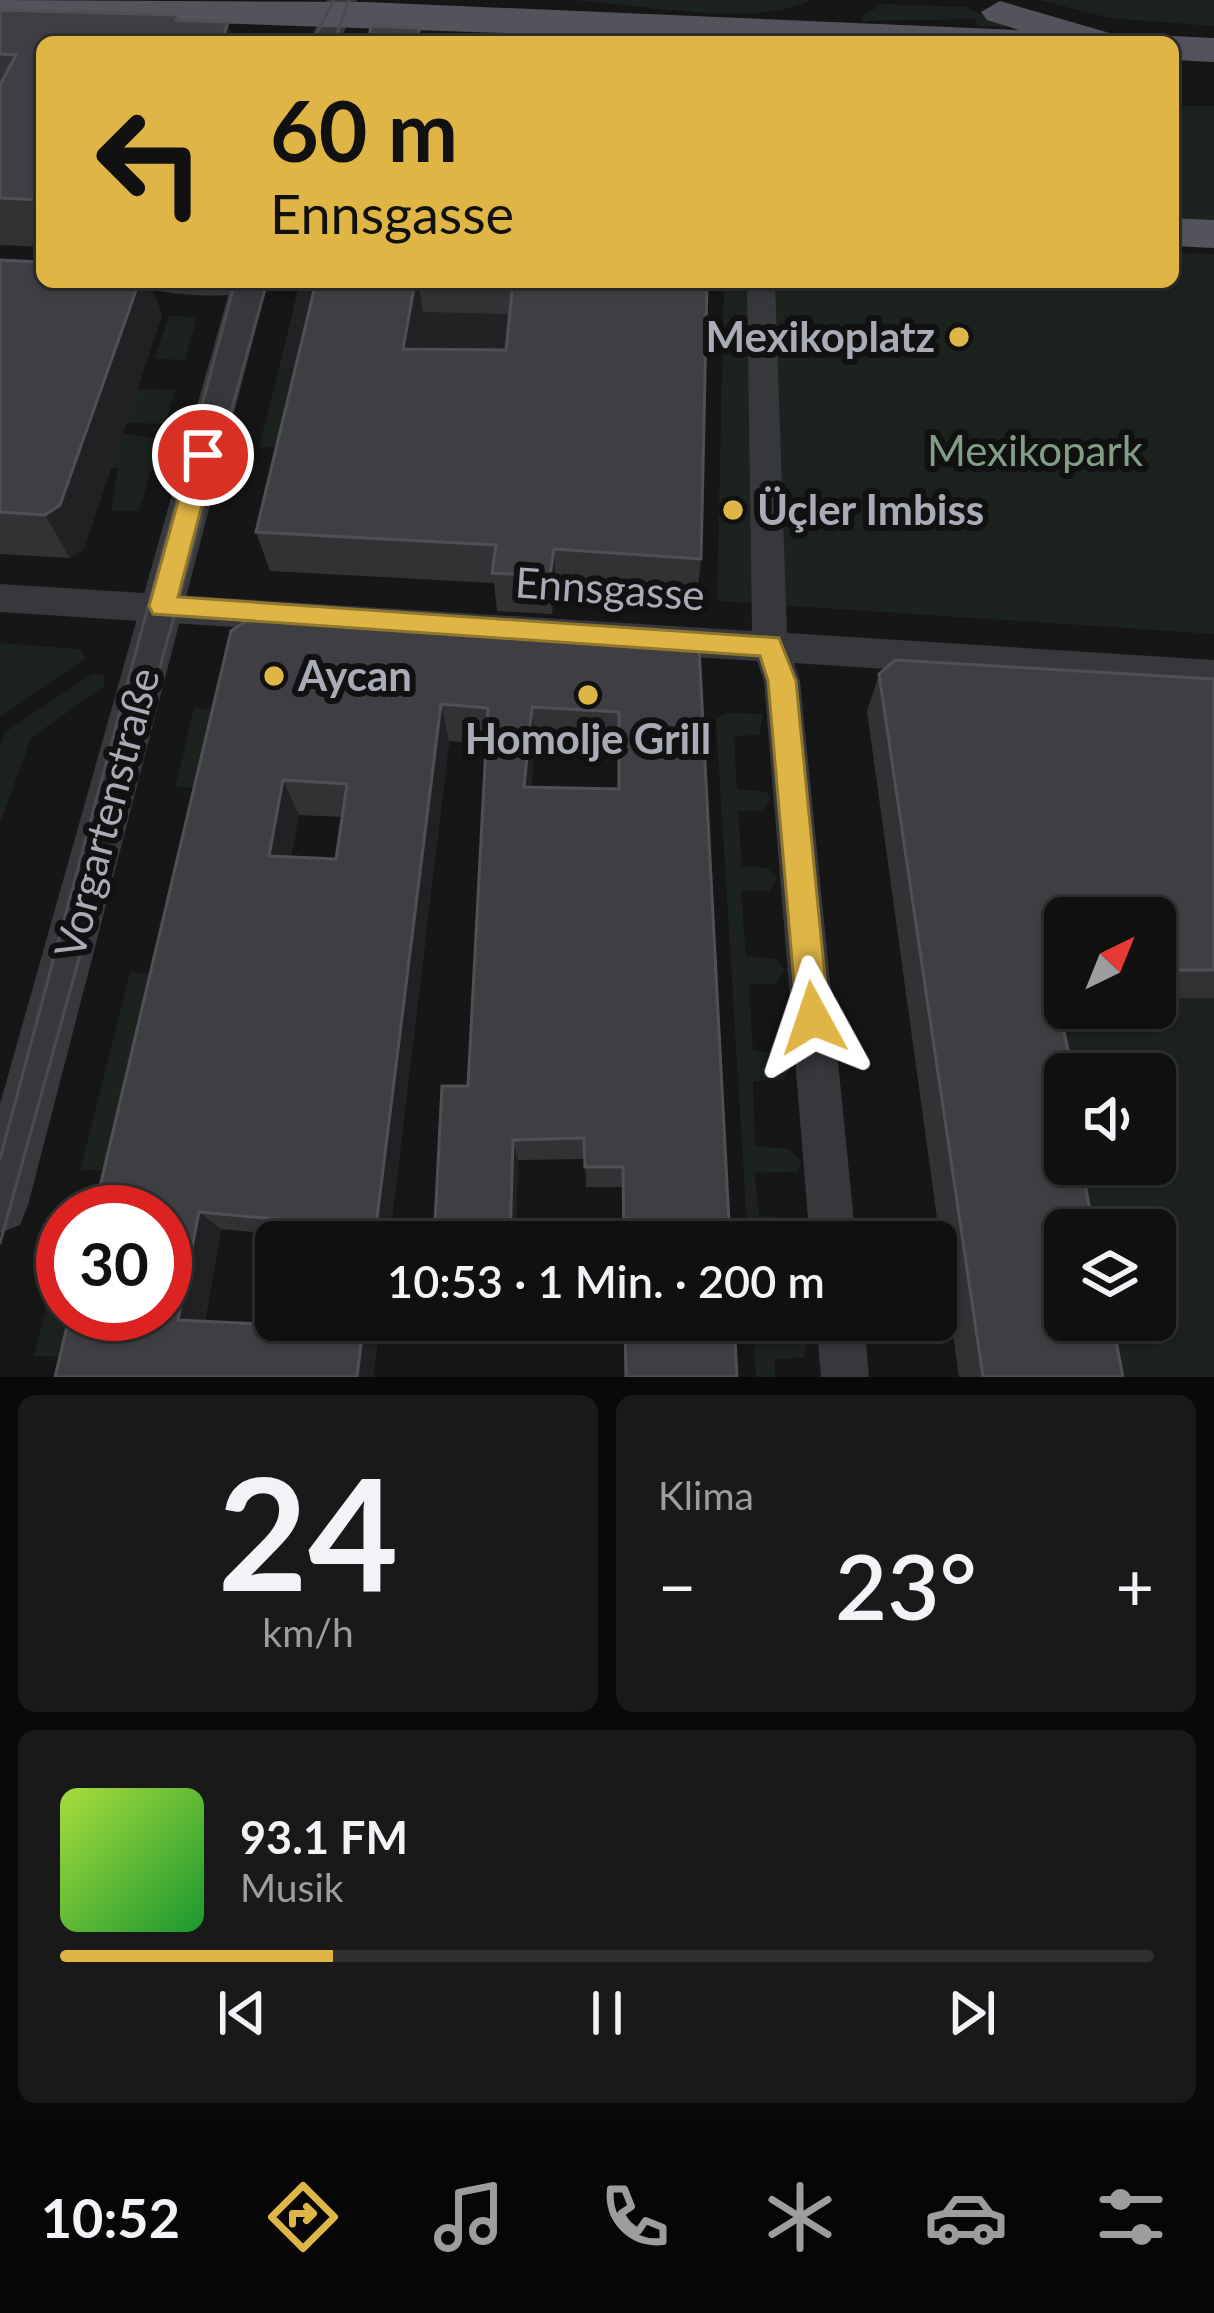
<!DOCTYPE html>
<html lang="de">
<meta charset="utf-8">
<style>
body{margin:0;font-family:Lato,sans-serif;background:#19191a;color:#f1f3f6;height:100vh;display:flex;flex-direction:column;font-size:45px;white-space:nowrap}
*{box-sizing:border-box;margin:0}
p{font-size:39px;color:#9c9d9f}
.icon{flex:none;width:66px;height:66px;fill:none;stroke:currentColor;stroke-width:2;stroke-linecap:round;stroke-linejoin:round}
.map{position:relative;height:1377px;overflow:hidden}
.sheet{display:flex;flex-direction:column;gap:18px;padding:18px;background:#090909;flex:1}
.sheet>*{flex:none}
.hud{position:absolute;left:36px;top:36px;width:1143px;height:252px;border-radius:18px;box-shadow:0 3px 9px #0004,0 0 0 3px #303031;background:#dfb546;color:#111;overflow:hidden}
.needle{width:78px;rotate:43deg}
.tools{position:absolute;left:1044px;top:897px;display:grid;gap:24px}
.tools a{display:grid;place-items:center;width:132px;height:132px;border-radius:18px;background:#101011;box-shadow:0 3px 9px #0004,0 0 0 3px #303031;font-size:60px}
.speed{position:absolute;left:36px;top:1185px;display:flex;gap:24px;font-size:60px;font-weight:700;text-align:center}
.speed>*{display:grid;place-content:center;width:156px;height:156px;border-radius:50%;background:#101011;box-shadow:0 3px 9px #0004,0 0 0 3px #303031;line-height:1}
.speed .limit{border:18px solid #d22;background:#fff;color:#111}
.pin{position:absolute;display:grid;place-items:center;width:102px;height:102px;color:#fff;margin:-51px;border:6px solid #fff;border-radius:50%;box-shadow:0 3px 12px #0007}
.me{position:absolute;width:132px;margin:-66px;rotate:355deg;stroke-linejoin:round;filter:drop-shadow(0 0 9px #0008)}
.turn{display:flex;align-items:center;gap:42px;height:252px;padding:0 36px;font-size:54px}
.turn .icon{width:156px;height:156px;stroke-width:2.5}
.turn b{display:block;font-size:84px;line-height:102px}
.big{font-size:90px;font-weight:600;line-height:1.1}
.sheet .card{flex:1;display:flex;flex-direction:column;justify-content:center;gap:18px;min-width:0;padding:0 42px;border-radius:18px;background:#19191a}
.sheet .dial{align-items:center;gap:0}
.dial b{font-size:156px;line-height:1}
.song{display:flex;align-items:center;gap:36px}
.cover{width:144px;height:144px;border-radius:18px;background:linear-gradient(135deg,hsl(80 70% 55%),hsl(130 70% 35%))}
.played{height:12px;border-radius:6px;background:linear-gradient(90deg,#dfb546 25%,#303031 25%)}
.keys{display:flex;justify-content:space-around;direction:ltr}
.heat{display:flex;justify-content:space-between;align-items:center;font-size:66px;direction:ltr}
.sheet .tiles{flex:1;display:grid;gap:18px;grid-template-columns:1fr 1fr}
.card:last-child{grid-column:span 2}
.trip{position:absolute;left:255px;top:1221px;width:702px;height:120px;border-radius:18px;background:#101011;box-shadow:0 3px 9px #0004,0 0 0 3px #303031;font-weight:600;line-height:120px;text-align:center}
.menu{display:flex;height:192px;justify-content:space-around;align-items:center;background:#060607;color:#9c9d9f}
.menu .icon{width:84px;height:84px}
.menu .active{color:#dfb546}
.menu b{font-size:54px;color:#f1f3f6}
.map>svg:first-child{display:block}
.built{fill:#222224}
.green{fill:#1c221d;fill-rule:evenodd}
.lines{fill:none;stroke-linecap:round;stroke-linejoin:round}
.minor{fill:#37383c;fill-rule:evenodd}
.tertiary{fill:#37383c;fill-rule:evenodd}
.primary{fill:#53545b;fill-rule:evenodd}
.tram{stroke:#4a4b51;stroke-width:3}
.wall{fill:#323235;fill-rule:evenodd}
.shaded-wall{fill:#212123}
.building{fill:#3f3f43;stroke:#4f5055;stroke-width:3;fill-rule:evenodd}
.route{fill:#dfb546;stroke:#91762e;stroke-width:3}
.poi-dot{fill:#dfb546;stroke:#111112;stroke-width:4.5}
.labels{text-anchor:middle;stroke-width:12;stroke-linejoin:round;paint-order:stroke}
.poi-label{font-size:42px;font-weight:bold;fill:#a9acb6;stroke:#111112;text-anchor:start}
.park-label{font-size:42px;fill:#829f86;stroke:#111112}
.street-label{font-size:42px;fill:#a9acb6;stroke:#111112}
</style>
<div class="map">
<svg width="1214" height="1377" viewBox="0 0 1214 1377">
<rect width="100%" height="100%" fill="#161617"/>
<path class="built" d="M 300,282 L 521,282 L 511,375 L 279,368 Z"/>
<path class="green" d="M 570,0 L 811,0 C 756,29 632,3 570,0 Z
M 1039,0 L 1214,0 L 1214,26 L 1109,18 Z
M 883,4 L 965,7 L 1008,27 L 978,26 L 975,19 L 863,21 L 861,16 Z
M 1173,106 L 1214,106 L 1214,220 L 1173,218 Z
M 1173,253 L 1214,254 L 1214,634 L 717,601 L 724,282 L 1173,282 Z
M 169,316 L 197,317 L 185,360 L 154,359 Z
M 279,368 L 316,370 L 297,447 L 259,447 Z
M 137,389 L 175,390 L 165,424 L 126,423 Z
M 123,433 L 161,439 L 139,511 L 111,511 L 118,468 L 111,468 Z
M 0,643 L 80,649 L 86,658 L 0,717 Z
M 93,673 L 105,676 L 104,686 L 31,738 L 0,824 L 0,746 L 5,732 Z
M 194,708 L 231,710 L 222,789 L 175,787 Z
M 724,713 L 763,714 L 759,735 L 734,736 L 737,789 L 767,792 L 771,800 L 762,811 L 738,811 L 742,866 L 767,868 L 777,878 L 769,891 L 741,891 L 746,956 L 776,959 L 785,970 L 775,984 L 749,984 L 753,1051 L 777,1052 L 792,1066 L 783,1080 L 753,1081 L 755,1146 L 789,1149 L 802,1163 L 797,1172 L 755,1173 L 759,1216 L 794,1218 L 806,1232 L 804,1242 L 748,1242 L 716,720 Z
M 130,972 L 180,975 L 136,1170 L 80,1170 Z
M 1020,998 L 1065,998 L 1065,1008 L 1155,1008 L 1155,998 L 1214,998 L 1214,1377 L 1091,1377 L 1080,1320 L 1155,1320 L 1155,1230 L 1065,1230 ZM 1065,1074 L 1155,1074 L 1155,1164 L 1065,1164 Z
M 63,1236 L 63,1314 L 104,1314 L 95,1358 L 34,1356 Z
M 752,1320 L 772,1320 L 773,1329 L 802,1330 L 809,1335 L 804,1358 L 774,1359 L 775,1377 L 756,1377 Z"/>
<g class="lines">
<path class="minor" d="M 137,282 L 261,282 L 263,286 C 250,301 150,297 137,282 Z
M 747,282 L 775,282 L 787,633 L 1214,660 L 1214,690 L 794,663 L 800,681 L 856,1242 L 810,1242 L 764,681 L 757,661 L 0,612 L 0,584 L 752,631 Z
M 816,1320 L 864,1320 L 869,1377 L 821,1377 Z"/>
<path class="tertiary" d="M 327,0 L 357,0 L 340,42 L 310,42 Z
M 232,282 L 268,282 L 28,1205 L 20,1225 L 0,1233 L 0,1104 Z"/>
<path class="primary" d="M 0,0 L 366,2 L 1019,30 L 987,20 L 981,12 L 1000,1 L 1113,34 L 1118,42 L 772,42 L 0,16 Z
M 1173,36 L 1214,38 L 1214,62 L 1173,60 L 1173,42 L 1158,42 Z
M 1173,218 L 1214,220 L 1214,248 L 1173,246 Z"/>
<path class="tram" d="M 312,42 L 334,0
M 334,42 L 349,0
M 0,1159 L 235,282
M 0,1243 L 267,282"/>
</g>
<path class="wall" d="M 0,10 L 178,15 L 180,20 L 42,42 L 42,247 L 0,245 Z
M 0,260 L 42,282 L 150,282 L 162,315 L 84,549 L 70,558 L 0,554 Z
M 316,282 L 707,282 L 701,559 L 697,597 L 556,587 L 552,614 L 497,611 L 494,583 L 270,571 L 256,532 ZM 423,312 L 510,314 L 506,350 L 417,350 Z
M 231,631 L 699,647 L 730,1242 L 623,1242 L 622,1187 L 586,1187 L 585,1159 L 518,1160 L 516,1242 L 434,1242 L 468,1086 L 487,744 L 449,741 L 373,1377 L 55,1377 ZM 535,743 L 618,749 L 618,789 L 531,787 ZM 299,815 L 342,817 L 336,859 L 291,857 ZM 221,1229 L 273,1234 L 259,1324 L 205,1321 Z
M 879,674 L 1214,679 L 1214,998 L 1155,998 L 1155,918 L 1065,918 L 1065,998 L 1057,998 L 1065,1074 L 1065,1164 L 1123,1377 L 959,1377 L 867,711 Z"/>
<path class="shaded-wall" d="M 228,22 L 233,42 L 222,42 Z
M 139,282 L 150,282 L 162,315 L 84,549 L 70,558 L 45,515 Z
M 415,282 L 418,282 L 423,312 L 410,390 L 403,349 Z
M 554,549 L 556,587 L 552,614 L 550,576 Z
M 441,704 L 449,741 L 389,1242 L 374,1242 Z
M 532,707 L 535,743 L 528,821 L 524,787 Z
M 283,780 L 299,815 L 285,888 L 269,856 Z
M 513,1140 L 518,1160 L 516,1242 L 510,1242 Z
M 199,1212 L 221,1229 L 203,1332 L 178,1320 Z
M 364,1320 L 380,1320 L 373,1377 L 357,1377 Z"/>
<path class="building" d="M 0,10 L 178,15 L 176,20 L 228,22 L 222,42 L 42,42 L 42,200 L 0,198 L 0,85 L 16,55 L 0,54 Z
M 371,26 L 420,28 L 416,42 L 368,42 Z
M 0,260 L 42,262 L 42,282 L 139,282 L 60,505 L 45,515 L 0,512 Z
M 316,282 L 415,282 L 403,349 L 506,350 L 513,282 L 707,282 L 701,559 L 554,549 L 550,576 L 492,573 L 496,545 L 256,532 Z
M 248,620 L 699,647 L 730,1242 L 624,1242 L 623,1167 L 585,1167 L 584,1138 L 513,1140 L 510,1242 L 434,1242 L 442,1086 L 468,1086 L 488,708 L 441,704 L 374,1242 L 276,1242 L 276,1320 L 364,1320 L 357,1377 L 55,1377 L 70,1314 L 165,1314 L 165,1212 L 94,1212 L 231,631 ZM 532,707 L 619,712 L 619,789 L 524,787 ZM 283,780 L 347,784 L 336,859 L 269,856 ZM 199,1212 L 276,1219 L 259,1324 L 178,1320 Z
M 895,660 L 1214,679 L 1214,970 L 1155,970 L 1155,918 L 1065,918 L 1065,970 L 1051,970 L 1073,1074 L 1065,1074 L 1065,1164 L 1081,1164 L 1094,1230 L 1065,1230 L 1065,1320 L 1112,1320 L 1123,1377 L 983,1377 L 879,674 Z
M 625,1320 L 734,1320 L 737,1377 L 626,1377 Z"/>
<path class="route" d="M 203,446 L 215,455 L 178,597 L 779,638 L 796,681 L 829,1018 L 824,1029 L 813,1034 L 801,1029 L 797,1018 L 768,681 L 760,656 L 153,614 L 149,606 L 191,455 Z"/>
<g class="poi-dot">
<circle cx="959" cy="337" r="12"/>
<circle cx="733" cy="510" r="12"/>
<circle cx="274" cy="676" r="12"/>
<circle cx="588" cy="695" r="12"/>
</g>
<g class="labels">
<g class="poi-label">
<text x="935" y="352" text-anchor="end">Mexikoplatz</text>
<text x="757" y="525">Üçler Imbiss</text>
<text x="298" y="691">Aycan</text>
<text x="588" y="754" text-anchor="middle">Homolje Grill</text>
</g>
<g class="park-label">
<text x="1035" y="466">Mexikopark</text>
</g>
<g class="street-label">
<text transform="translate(610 589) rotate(4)" y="15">Ennsgasse</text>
<text transform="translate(107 813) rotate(-75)" y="15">Vorgartenstraße</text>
</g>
</g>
</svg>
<div class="tools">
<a><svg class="needle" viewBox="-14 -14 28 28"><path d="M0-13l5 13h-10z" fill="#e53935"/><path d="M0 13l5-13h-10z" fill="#9c9d9f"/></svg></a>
<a><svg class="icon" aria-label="sound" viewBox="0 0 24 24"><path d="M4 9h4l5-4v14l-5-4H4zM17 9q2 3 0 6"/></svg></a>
<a><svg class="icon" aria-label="layers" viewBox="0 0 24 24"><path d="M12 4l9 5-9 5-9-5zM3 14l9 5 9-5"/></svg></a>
</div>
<div class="speed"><div class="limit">30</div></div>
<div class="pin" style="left:203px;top:455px;background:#d93025"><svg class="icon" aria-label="arrive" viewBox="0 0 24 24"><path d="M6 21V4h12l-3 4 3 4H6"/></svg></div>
<svg class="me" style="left:813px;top:1018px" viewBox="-20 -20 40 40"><path d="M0-17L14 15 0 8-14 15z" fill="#dfb546" stroke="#fff" stroke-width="4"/></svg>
<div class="trip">10:53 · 1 Min. · 200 m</div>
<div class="hud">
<div class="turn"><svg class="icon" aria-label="left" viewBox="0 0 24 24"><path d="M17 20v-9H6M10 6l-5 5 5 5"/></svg><div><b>60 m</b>Ennsgasse</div></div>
</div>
</div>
<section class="sheet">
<div class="tiles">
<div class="card dial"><b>24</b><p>km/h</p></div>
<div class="card"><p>Klima</p>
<div class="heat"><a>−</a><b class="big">23°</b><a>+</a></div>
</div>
<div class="card">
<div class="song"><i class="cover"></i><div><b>93.1 FM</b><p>Musik</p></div></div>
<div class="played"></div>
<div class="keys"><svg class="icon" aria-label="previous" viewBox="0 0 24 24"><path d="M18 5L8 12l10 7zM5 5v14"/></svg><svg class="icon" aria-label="pause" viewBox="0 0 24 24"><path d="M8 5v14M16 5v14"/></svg><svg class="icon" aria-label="next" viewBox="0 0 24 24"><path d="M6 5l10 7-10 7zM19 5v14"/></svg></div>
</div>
</div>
</section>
<nav class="menu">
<b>10:52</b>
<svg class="icon active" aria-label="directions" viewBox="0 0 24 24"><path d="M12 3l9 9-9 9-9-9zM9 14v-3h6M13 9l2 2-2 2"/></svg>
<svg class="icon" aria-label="music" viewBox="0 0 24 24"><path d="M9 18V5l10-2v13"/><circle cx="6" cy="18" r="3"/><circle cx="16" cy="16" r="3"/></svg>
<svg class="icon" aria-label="phone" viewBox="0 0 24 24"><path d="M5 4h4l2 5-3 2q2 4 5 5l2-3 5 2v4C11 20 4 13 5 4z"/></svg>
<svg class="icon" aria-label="climate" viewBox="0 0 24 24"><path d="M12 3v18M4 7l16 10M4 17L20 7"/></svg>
<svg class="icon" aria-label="car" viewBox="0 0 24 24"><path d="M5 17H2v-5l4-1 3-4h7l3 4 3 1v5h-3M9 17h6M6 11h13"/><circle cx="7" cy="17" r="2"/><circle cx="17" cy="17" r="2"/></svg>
<svg class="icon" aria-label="filters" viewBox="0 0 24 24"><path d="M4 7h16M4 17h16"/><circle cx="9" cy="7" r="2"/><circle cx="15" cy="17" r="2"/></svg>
</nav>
